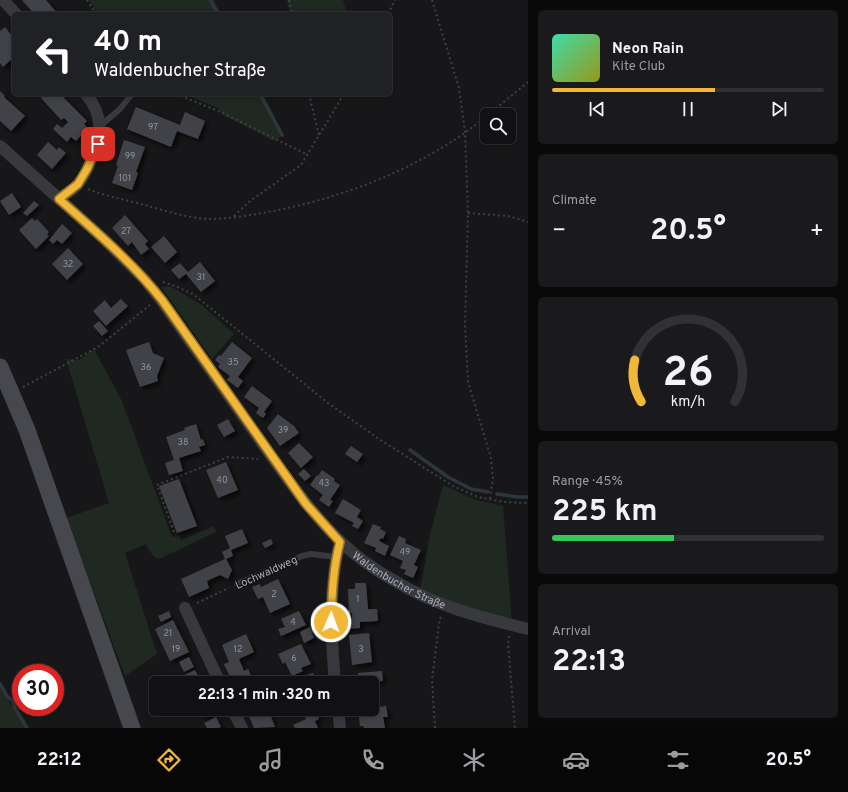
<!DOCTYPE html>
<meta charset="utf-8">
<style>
body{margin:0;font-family:Overpass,sans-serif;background:#1a1a1c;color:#f1f3f6;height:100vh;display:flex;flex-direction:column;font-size:15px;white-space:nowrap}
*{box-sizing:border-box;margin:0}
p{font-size:13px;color:#9c9da0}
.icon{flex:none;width:22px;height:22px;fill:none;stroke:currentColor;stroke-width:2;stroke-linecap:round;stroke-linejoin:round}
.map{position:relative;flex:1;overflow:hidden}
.drawer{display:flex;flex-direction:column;gap:10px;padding:10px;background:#09090a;width:320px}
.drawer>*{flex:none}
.top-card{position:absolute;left:12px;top:12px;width:380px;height:84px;border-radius:6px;box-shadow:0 2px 6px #0003,0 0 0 1px #303133;background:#202124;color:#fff;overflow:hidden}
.fabs{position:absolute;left:480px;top:108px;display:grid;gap:8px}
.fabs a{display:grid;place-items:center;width:36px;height:36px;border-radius:6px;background:#111113;box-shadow:0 2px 6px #0003,0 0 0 1px #303133;font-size:20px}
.speed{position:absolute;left:12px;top:664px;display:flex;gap:8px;font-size:20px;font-weight:700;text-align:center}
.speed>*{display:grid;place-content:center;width:52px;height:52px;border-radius:50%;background:#111113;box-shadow:0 2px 6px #0003,0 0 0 1px #303133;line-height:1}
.speed .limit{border:6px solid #d22;background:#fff;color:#111}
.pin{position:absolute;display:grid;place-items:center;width:34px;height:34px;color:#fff;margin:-17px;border-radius:8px;box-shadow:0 2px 6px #0006}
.me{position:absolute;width:44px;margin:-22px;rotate:2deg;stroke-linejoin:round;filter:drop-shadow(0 0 3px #0008)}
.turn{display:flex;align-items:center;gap:14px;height:84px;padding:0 16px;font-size:18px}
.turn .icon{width:52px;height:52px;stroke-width:2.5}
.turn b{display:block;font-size:28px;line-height:34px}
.big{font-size:30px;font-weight:700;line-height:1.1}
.drawer .widget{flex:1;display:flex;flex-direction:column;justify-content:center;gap:6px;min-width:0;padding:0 14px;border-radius:6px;background:#1a1a1c}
.drawer .dial{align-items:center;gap:0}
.dial svg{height:104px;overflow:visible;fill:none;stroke:#303133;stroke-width:7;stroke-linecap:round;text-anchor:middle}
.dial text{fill:#f1f3f6;stroke:none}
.song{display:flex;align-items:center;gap:12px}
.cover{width:48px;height:48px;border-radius:6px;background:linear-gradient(135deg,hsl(160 70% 55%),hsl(60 70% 35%))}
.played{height:4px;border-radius:2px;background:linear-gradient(90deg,#f1b738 60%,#303133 60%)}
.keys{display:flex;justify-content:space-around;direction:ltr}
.heat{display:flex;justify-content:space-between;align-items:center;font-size:22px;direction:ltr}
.charge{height:6px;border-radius:3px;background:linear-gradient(90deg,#34c759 45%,#303133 0)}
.trip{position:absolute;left:149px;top:676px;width:230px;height:40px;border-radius:6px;background:#111113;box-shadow:0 2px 6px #0003,0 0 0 1px #303133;font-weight:700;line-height:40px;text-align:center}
.menu{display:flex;height:64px;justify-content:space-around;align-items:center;background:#070708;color:#9c9da0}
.menu .icon{width:28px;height:28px}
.menu .current{color:#f1b738}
.menu b{font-size:18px;color:#f1f3f6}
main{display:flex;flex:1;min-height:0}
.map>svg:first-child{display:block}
.green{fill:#1f2821}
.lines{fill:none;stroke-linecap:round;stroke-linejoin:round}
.stream{stroke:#2d363d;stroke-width:3.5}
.building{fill:#414246;filter:url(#shadow)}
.path{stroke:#3e4045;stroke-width:2;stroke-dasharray:2 3;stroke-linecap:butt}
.service{stroke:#38393e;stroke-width:6}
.minor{stroke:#38393e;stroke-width:12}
.secondary{stroke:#46484e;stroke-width:17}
.route-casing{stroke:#9d7724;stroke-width:10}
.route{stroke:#f1b738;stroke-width:7}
.labels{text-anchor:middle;stroke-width:3;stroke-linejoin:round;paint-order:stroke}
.number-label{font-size:9px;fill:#90939c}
.street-label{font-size:11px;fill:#aaaeb9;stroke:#121214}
</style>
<main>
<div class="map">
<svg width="528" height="728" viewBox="0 0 528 728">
<defs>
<filter id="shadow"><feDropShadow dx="3.5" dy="3.5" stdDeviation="2" flood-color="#0009"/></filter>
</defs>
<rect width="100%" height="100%" fill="#171719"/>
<path class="green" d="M 89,0 L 214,0 L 221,14 L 97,14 Z
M 287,0 L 343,0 L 347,14 L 290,14 Z
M 184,94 L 263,94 L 284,135 L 274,141 L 223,115 L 218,108 Z
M 170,286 L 202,305 L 234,334 L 212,359 L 161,287 Z
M 94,349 L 122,401 L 172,537 L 179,536 L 181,540 L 214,526 L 216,532 L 159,559 C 152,557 149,550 146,544 L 125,553 L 157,654 L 125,676 L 66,518 L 109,503 L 66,359 L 79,360 Z
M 443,485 L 476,500 L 503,506 L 512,622 L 460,606 L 420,590 L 430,534 Z
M 0,686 L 26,728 L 0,728 Z"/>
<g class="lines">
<path class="stream" d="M 210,0 L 218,14
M 260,94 L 282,135
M 410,450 L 448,477 L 471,489 L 488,492
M 497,494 L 518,497 L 528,497
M 0,684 L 7,696 L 13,701 L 15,708 L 27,728"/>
</g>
<path class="building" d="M 22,0 L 46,0 L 58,14 L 34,14 Z
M 5,27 L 14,38 L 14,57 L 3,67 L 0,63 L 0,31 Z
M 0,91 L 5,96 L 4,97 L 25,116 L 11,131 L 0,121 Z
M 45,94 L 60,94 L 87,121 L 84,124 L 88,128 L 76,141 L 71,137 L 67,142 L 53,129 L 57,124 L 62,128 L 68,122 L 64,118 L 61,120 L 41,98 Z
M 136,107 L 180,125 L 185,112 L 205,121 L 198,139 L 177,131 L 171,147 L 127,129 Z
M 124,140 L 145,147 L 136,172 L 138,173 L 132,190 L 112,183 L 118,166 L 116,165 Z
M 48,142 L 57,150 L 59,147 L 66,153 L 52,169 L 37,155 Z
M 12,193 L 21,207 L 9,215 L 0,201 Z
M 34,201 L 39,205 L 27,216 L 23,213 Z
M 125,215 L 148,241 L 145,244 L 149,249 L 141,255 L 132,242 L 128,246 L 112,228 Z
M 32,218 L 35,221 L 37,219 L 49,232 L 47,234 L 49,236 L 36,249 L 19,230 Z
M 62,224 L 72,233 L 62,244 L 57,240 L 53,244 L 49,240 Z
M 164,236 L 177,252 L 165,263 L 151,247 Z
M 68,248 L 83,264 L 67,280 L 52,264 Z
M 200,262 L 215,281 L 201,292 L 186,274 L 179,279 L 171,270 L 180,263 L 188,272 Z
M 121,299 L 128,306 L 106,326 L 93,311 L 105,300 L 111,308 Z
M 99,321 L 108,331 L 102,336 L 93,326 Z
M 149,342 L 153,353 L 164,358 L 157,376 L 158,381 L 140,387 L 126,350 Z
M 232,342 L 252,358 L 238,377 L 243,381 L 238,388 L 227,380 L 230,376 L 218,367 L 220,364 L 215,360 L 219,355 L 221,356 Z
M 252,386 L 272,401 L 264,412 L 266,414 L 263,418 L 256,413 L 259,408 L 244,397 Z
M 278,414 L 294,426 L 299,433 L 280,446 L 267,428 Z
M 228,419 L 235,431 L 224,437 L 217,425 Z
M 196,424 L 201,440 L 203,439 L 205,445 L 199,447 L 201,451 L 179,458 L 183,471 L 169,475 L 165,463 L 174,460 L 166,437 L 185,430 L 184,428 Z
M 299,443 L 313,457 L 301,468 L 288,453 Z
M 351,446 L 363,454 L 357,462 L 345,454 Z
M 226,462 L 238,490 L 218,498 L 206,470 Z
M 304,469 L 311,476 L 305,481 L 298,474 Z
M 322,470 L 335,479 L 334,481 L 340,485 L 330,500 L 333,501 L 329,507 L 319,500 L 323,495 L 310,485 L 317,475 L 318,476 Z
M 179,479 L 197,526 L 177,533 L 159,486 Z
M 343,499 L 361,510 L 357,517 L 363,521 L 358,529 L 352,526 L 354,523 L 335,513 Z
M 373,524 L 381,527 L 380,529 L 386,532 L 383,539 L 381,538 L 379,541 L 389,546 L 385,556 L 375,551 L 376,548 L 364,543 Z
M 242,529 L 248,543 L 231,550 L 233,556 L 226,559 L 232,570 L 228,579 L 220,575 L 207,581 L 209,588 L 189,597 L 181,579 L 225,559 L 222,552 L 230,548 L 225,536 Z
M 399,536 L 406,539 L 405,543 L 421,550 L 414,565 L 418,567 L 413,578 L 404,574 L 406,570 L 400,568 L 403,561 L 390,555 Z
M 271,539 L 273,544 L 265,548 L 262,543 Z
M 278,579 L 290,604 L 270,613 L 263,597 L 258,599 L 252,587 L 260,584 L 261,587 Z
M 355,583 L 366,583 L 368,609 L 377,609 L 378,621 L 360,622 L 360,628 L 345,629 L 344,620 L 352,619 L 352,613 L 349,613 L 348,589 L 355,589 Z
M 169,611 L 171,617 L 161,622 L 158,616 Z
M 299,611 L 306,625 L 281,636 L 278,629 L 285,627 L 281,619 Z
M 173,620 L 189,652 L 170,661 L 155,629 Z
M 310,627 L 314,638 L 304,643 L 300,632 Z
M 369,633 L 372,662 L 352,665 L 349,635 Z
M 246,634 L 254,652 L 239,659 L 244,671 L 248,669 L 254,682 L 259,680 L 261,683 L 237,683 L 234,676 L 230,677 L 224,664 L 229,662 L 222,645 Z
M 301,644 L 311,664 L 301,668 L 303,671 L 292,676 L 285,662 L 283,664 L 278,654 Z
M 189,657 L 194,667 L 184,672 L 179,662 Z
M 195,670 L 202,683 L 178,683 L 176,679 Z
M 382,671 L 383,681 L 374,682 L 375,699 L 372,699 L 372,683 L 359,683 L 358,673 Z
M 313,673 L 316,679 L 306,683 L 302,683 L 304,682 L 302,677 Z
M 386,706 L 388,717 L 383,717 L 385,728 L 364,728 L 363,726 L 360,726 L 358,709 L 372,709 L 372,708 Z
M 207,709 L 213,709 L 215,712 L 204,717 L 201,712 Z
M 246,709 L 268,709 L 275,727 L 254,728 Z
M 316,710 L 319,719 L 315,721 L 318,728 L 295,728 L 293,725 L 306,719 L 304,715 Z
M 216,717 L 221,727 L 218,728 L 207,728 L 204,723 Z"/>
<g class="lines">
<path class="path" d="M 87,0 L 96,14
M 289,0 L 292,14
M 432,0 L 459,88 L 465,132 L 468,213 L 465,325 L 468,382 L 491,458 L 493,479 L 490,499
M 388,14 L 395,0
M 176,94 L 223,113 L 308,155
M 309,94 L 319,135
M 488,115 L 528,82
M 88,189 C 105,196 123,199 141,204 C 163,210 186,218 209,219 C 230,219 252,215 273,211 C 350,196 425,166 487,116
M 468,213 L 508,216 L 528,222
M 234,216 L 250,201 L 301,165 L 344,94
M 163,282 L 175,286 L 193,294 L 328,403 L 379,439 L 453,486 L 478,497 L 504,502 L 528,503
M 23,387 L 98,347 L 150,305
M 174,532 L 157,485 L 228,457 L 258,459
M 197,603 L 229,588
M 509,636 L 508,644 L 515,728
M 435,728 L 432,680 L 439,624 L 441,615"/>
<path class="service" d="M 100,126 L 120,109 L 132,94
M 237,584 L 302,556 L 311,554 L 336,557"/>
<g class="minor">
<path d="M 3,0 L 16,14"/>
<path id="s1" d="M 0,146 L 105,240 L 146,281 L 161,300 C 191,342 220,384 250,426 C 278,465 305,507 339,540 C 355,556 375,570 395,581 C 435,606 483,618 528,629"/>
<path d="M 59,199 C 65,194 74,190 78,184 C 84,177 88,168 91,160 C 102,135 104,116 86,94"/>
<path d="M 185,608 L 220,683"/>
<path d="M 335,683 C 331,636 328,588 340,542"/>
<path d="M 232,709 L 242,728"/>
<path d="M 338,709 L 340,728"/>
</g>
<path class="secondary" d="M 0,367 L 27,430 L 132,728"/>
</g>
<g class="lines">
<defs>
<path id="route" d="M 98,144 L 87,169 L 78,184 L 59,199 C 95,231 132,262 162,300 L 306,504 L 340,542 C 333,568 332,595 331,622"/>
</defs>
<use href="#route" class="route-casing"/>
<use href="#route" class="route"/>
</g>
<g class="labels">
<g class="number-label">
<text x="153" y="130">97</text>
<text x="130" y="159">99</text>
<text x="125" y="181">101</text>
<text x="126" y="234">27</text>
<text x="68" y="267">32</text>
<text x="201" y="280">31</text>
<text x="233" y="365">35</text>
<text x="146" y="370">36</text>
<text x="283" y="433">39</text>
<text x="183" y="445">38</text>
<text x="222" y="483">40</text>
<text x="324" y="486">43</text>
<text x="405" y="555">49</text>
<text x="274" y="597">2</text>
<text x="358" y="602">1</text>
<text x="293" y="625">4</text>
<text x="168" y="636">21</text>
<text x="176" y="652">19</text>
<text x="238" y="652">12</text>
<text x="361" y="652">3</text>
<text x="294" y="661">6</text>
</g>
<g class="street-label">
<text transform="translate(266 572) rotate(-24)" y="4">Lochwaldweg</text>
<text dy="4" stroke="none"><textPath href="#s1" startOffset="595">Waldenbucher Straße</textPath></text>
</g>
</g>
</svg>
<div class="fabs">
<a><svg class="icon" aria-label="search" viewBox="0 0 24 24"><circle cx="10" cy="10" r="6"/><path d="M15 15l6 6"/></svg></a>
</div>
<div class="speed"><div class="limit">30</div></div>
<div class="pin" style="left:98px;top:144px;background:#d93025"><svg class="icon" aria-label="arrive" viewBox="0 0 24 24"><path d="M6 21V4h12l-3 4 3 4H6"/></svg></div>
<svg class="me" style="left:331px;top:622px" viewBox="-20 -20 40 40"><circle r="17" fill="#f1b738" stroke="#fff" stroke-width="3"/><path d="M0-11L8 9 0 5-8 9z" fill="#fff"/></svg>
<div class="trip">22:13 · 1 min · 320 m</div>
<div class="top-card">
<div class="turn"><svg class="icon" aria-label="left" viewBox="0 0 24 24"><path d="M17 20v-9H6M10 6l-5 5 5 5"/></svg><div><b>40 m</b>Waldenbucher Straße</div></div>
</div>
</div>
<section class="drawer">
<div class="widget">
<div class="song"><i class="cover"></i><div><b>Neon Rain</b><p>Kite Club</p></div></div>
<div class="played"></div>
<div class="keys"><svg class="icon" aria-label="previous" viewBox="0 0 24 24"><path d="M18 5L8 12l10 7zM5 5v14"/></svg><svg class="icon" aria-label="pause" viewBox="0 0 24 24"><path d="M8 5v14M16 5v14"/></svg><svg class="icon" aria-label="next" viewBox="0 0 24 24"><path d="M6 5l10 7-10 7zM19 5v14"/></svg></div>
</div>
<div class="widget"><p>Climate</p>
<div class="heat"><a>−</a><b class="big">20.5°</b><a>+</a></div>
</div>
<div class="widget dial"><svg viewBox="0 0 100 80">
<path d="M14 69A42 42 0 1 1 86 69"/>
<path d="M14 69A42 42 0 0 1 9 37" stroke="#f1b738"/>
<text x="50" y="56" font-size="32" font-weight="700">26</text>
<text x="50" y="72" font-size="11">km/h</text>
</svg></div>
<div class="widget"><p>Range · 45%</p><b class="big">225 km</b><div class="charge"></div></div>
<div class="widget"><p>Arrival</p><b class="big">22:13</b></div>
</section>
</main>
<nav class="menu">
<b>22:12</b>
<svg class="icon current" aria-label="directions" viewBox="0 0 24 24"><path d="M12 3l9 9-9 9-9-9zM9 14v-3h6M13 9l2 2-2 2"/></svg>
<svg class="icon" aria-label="music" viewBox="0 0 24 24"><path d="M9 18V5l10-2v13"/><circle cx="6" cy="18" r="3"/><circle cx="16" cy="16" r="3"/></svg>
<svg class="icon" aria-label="phone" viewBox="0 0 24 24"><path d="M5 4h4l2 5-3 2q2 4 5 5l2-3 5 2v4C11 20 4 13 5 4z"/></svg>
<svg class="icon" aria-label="climate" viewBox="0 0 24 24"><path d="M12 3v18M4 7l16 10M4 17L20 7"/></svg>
<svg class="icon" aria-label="car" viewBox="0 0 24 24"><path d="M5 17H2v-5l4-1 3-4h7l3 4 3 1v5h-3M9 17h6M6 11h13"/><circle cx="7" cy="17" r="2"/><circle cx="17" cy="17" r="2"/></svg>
<svg class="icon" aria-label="filters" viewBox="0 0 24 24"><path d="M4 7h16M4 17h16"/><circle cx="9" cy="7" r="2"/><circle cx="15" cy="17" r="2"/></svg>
<b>20.5°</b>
</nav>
